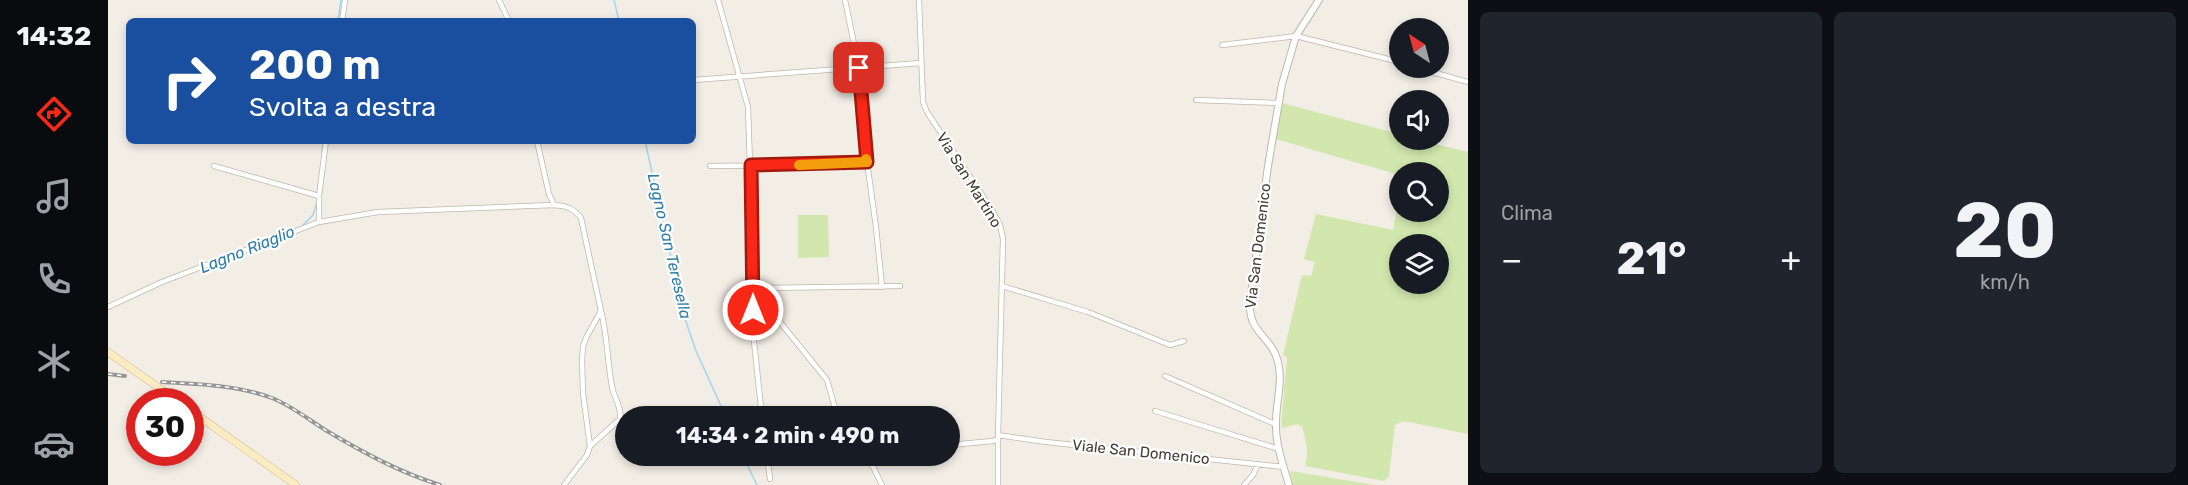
<!DOCTYPE html>
<html lang="it">
<meta charset="utf-8">
<style>
body{margin:0;font-family:Rubik,sans-serif;background:#20242c;color:#f1f3f6;height:100vh;display:flex;flex-direction:column;font-size:22px;white-space:nowrap}
*{box-sizing:border-box;margin:0}
p{font-size:20px;color:#9ea1a6}
.icon{flex:none;width:33px;height:33px;fill:none;stroke:currentColor;stroke-width:2;stroke-linecap:round;stroke-linejoin:round}
.map{position:relative;flex:1;overflow:hidden}
.details{display:flex;flex-direction:column;gap:12px;padding:12px;background:#0d0f14;width:720px}
.details>*{flex:none}
.banner{position:absolute;left:18px;top:18px;width:570px;height:126px;border-radius:9px;box-shadow:0 3px 9px #0003;background:#1a4fa0;color:#fff;overflow:hidden}
.needle{width:39px;rotate:324deg}
.buttons{position:absolute;left:1281px;top:18px;display:grid;gap:12px}
.buttons a{display:grid;place-items:center;width:60px;height:60px;border-radius:50%;background:#171b24;box-shadow:0 3px 9px #0003;font-size:30px}
.speed{position:absolute;left:18px;top:388px;display:flex;gap:12px;font-size:30px;font-weight:700;text-align:center}
.speed>*{display:grid;place-content:center;width:78px;height:78px;border-radius:50%;background:#171b24;box-shadow:0 3px 9px #0003;line-height:1}
.speed .limit{border:9px solid #d22;background:#fff;color:#111}
.pin{position:absolute;display:grid;place-items:center;width:51px;height:51px;color:#fff;margin:-26px;border-radius:12px;box-shadow:0 3px 9px #0006}
.me{position:absolute;width:66px;margin:-33px;rotate:0deg;stroke-linejoin:round;filter:drop-shadow(0 0 4px #0008)}
.turn{display:flex;align-items:center;gap:21px;height:126px;padding:0 24px;font-size:27px}
.turn .icon{width:78px;height:78px;stroke-width:2.5}
.turn b{display:block;font-size:42px;line-height:51px}
.big{font-size:45px;font-weight:700;line-height:1.1}
.details .widget{flex:1;display:flex;flex-direction:column;justify-content:center;gap:9px;min-width:0;padding:0 21px;border-radius:9px;background:#20242c}
.details .dial{align-items:center;gap:0}
.dial b{font-size:78px;line-height:1}
.heat{display:flex;justify-content:space-between;align-items:center;font-size:33px;direction:ltr}
.details .tiles{flex:1;display:grid;gap:12px;grid-template-columns:repeat(2,1fr)}
.trip{position:absolute;left:507px;top:406px;width:345px;height:60px;border-radius:30px;background:#171b24;box-shadow:0 3px 9px #0003;font-weight:700;line-height:60px;text-align:center}
main{display:flex;flex:1;min-height:0}
.tabs{display:flex;flex-direction:column;width:108px;justify-content:space-around;align-items:center;background:#090b0e;color:#9ea1a6}
.tabs .icon{width:42px;height:42px}
.tabs .selected{color:#f92715}
.tabs b{font-size:27px;color:#f1f3f6}
.map>svg:first-child{display:block}
.green{fill:#d1e7ae;fill-rule:evenodd}
.lines{fill:none;stroke-linecap:round;stroke-linejoin:round}
.stream{stroke:#a1d5f0;stroke-width:1.5}
.minor-casing{stroke:#c1b7ab;stroke-width:6}
.tertiary-casing{stroke:#c1b7ab;stroke-width:8}
.secondary-casing{stroke:#d3be95;stroke-width:8}
.minor{stroke:#fff;stroke-width:4.5}
.tertiary{stroke:#fff;stroke-width:6}
.secondary{stroke:#feecc3;stroke-width:7}
.rail-casing{stroke:#959595;stroke-width:4}
.rail{stroke:#fff;stroke-width:1.5;stroke-dasharray:4.5;stroke-linecap:butt}
.route-casing{stroke:#a2190e;stroke-width:15}
.route{stroke:#f92715;stroke-width:10}
.slow{stroke:#f59e0b;stroke-width:10}
.labels{text-anchor:middle;stroke-width:4.5;stroke-linejoin:round;paint-order:stroke}
.street-label{font-size:15px;fill:#453d35;stroke:#fff}
.water-label{font-size:16px;font-style:italic;fill:#2d7da8;stroke:#fff}
</style>
<main>
<nav class="tabs">
<b>14:32</b>
<svg class="icon selected" aria-label="directions" viewBox="0 0 24 24"><path d="M12 3l9 9-9 9-9-9zM9 14v-3h6M13 9l2 2-2 2"/></svg>
<svg class="icon" aria-label="music" viewBox="0 0 24 24"><path d="M9 18V5l10-2v13"/><circle cx="6" cy="18" r="3"/><circle cx="16" cy="16" r="3"/></svg>
<svg class="icon" aria-label="phone" viewBox="0 0 24 24"><path d="M5 4h4l2 5-3 2q2 4 5 5l2-3 5 2v4C11 20 4 13 5 4z"/></svg>
<svg class="icon" aria-label="climate" viewBox="0 0 24 24"><path d="M12 3v18M4 7l16 10M4 17L20 7"/></svg>
<svg class="icon" aria-label="car" viewBox="0 0 24 24"><path d="M5 17H2v-5l4-1 3-4h7l3 4 3 1v5h-3M9 17h6M6 11h13"/><circle cx="7" cy="17" r="2"/><circle cx="17" cy="17" r="2"/></svg>
</nav>
<div class="map">
<svg width="1360" height="485" viewBox="0 0 1360 485">
<rect width="100%" height="100%" fill="#f2ede5"/>
<path class="green" d="M 1174,103 L 1291,134 L 1292,140 L 1311,140 L 1360,152 L 1360,434 L 1296,421 L 1287,425 L 1281,476 L 1276,481 L 1197,466 C 1201,454 1198,439 1194,427 L 1189,424 L 1176,428 L 1173,427 L 1179,357 L 1175,355 L 1194,275 L 1203,276 L 1207,262 L 1196,259 L 1208,214 L 1285,230 L 1291,199 L 1292,212 L 1330,212 L 1330,172 L 1292,172 L 1291,175 L 1168,139 ZM 1292,244 L 1330,244 L 1330,284 L 1292,284 Z
M 690,215 L 720,215 L 721,257 L 690,258 Z
M 1182,471 L 1267,485 L 1268,485 L 1185,485 Z"/>
<g class="lines">
<path class="stream" d="M 506,0 L 511,21
M 230,21 L 233,0
M 537,141 L 576,316 L 588,351 L 618,417
M 214,153 L 216,141
M 195,225 L 205,215 L 209,202
M 635,456 L 649,485"/>
<defs>
<path id="minor" d="M 391,0 L 401,21
M 610,0 L 640,107 L 645,255 L 645,332 L 654,417
M 737,0 L 751,68 L 759,162 L 768,227 L 774,287
M 811,0 L 815,102 L 819,112 L 884,210 L 892,225 L 895,239 L 890,435
M 234,21 L 237,0
M 1114,45 L 1188,36 L 1292,62
M 1310,68 L 1360,82
M 585,80 L 813,63
M 1088,100 L 1170,103
M 429,141 L 441,194 L 446,205
M 106,166 L 211,196 L 211,222
M 602,166 L 691,165 L 759,162
M 211,196 L 218,141
M 894,286 L 980,312 L 1062,345 L 1076,341
M 645,288 L 792,286
M 646,290 L 719,380 L 727,408 L 733,417
M 0,307 L 54,282 L 211,222 L 270,212 L 446,205 C 459,206 465,208 473,218 L 493,311 L 479,336 L 475,346 L 474,361 L 475,393 L 482,446 L 479,455 L 456,485
M 1057,376 L 1167,424
M 1047,411 L 1171,449
M 890,435 L 938,442 L 1176,467
M 842,445 L 885,441 L 890,439 L 890,435
M 482,446 L 512,419 C 514,409 508,401 505,391 C 499,365 500,337 493,311
M 659,456 L 662,479
M 762,456 L 760,457 L 774,485
M 890,485 L 890,439
M 1136,485 L 1145,475 L 1150,464"/>
<path id="tertiary" d="M 1181,485 C 1175,465 1167,443 1168,422 C 1168,403 1175,381 1170,362 C 1164,336 1140,334 1142,302 L 1160,166 L 1174,84 L 1188,36 L 1211,0"/>
<path id="secondary" d="M 0,352 L 71,402
M 82,410 L 188,485"/>
</defs>
<use href="#minor" class="minor-casing"/>
<use href="#tertiary" class="tertiary-casing"/>
<use href="#secondary" class="secondary-casing"/>
<use href="#minor" class="minor"/>
<use href="#tertiary" class="tertiary"/>
<use href="#secondary" class="secondary"/>
<defs>
<path id="rail" d="M 0,374 L 17,376
M 54,382 C 91,384 129,385 164,398 C 184,406 201,420 219,431 C 256,453 291,472 332,485"/>
</defs>
<use href="#rail" class="rail-casing"/>
<use href="#rail" class="rail"/>
</g>
<g class="lines">
<defs>
<path id="route" d="M 645,310 L 643,165 L 759,162 L 751,68"/>
</defs>
<use href="#route" class="route-casing"/>
<use href="#route" class="route"/>
<path class="slow" d="M 691,165 L 759,162 L 758,159"/>
</g>
<g class="labels">
<g class="street-label">
<text transform="translate(861 180) rotate(58)" y="5">Via San Martino</text>
<text transform="translate(1150 246) rotate(-83)" y="5">Via San Domenico</text>
<text transform="translate(1033 452) rotate(6)" y="5">Viale San Domenico</text>
</g>
<g class="water-label">
<text transform="translate(562 246) rotate(77)" y="6">Lagno San Teresella</text>
<text transform="translate(139 249) rotate(-22)" y="6">Lagno Riaglio</text>
</g>
</g>
</svg>
<div class="buttons">
<a><svg class="needle" viewBox="-14 -14 28 28"><path d="M0-13l5 13h-10z" fill="#e53935"/><path d="M0 13l5-13h-10z" fill="#9ea1a6"/></svg></a>
<a><svg class="icon" aria-label="sound" viewBox="0 0 24 24"><path d="M4 9h4l5-4v14l-5-4H4zM17 9q2 3 0 6"/></svg></a>
<a><svg class="icon" aria-label="search" viewBox="0 0 24 24"><circle cx="10" cy="10" r="6"/><path d="M15 15l6 6"/></svg></a>
<a><svg class="icon" aria-label="layers" viewBox="0 0 24 24"><path d="M12 4l9 5-9 5-9-5zM3 14l9 5 9-5"/></svg></a>
</div>
<div class="speed"><div class="limit">30</div></div>
<div class="pin" style="left:751px;top:68px;background:#d93025"><svg class="icon" aria-label="arrive" viewBox="0 0 24 24"><path d="M6 21V4h12l-3 4 3 4H6"/></svg></div>
<svg class="me" style="left:645px;top:310px" viewBox="-20 -20 40 40"><circle r="17" fill="#f92715" stroke="#fff" stroke-width="3"/><path d="M0-11L8 9 0 5-8 9z" fill="#fff"/></svg>
<div class="trip">14:34 · 2 min · 490 m</div>
<div class="banner">
<div class="turn"><svg class="icon" aria-label="right" viewBox="0 0 24 24"><path d="M7 20v-9h11M14 6l5 5-5 5"/></svg><div><b>200 m</b>Svolta a destra</div></div>
</div>
</div>
<section class="details">
<div class="tiles">
<div class="widget"><p>Clima</p>
<div class="heat"><a>−</a><b class="big">21°</b><a>+</a></div>
</div>
<div class="widget dial"><b>20</b><p>km/h</p></div>
</div>
</section>
</main>
